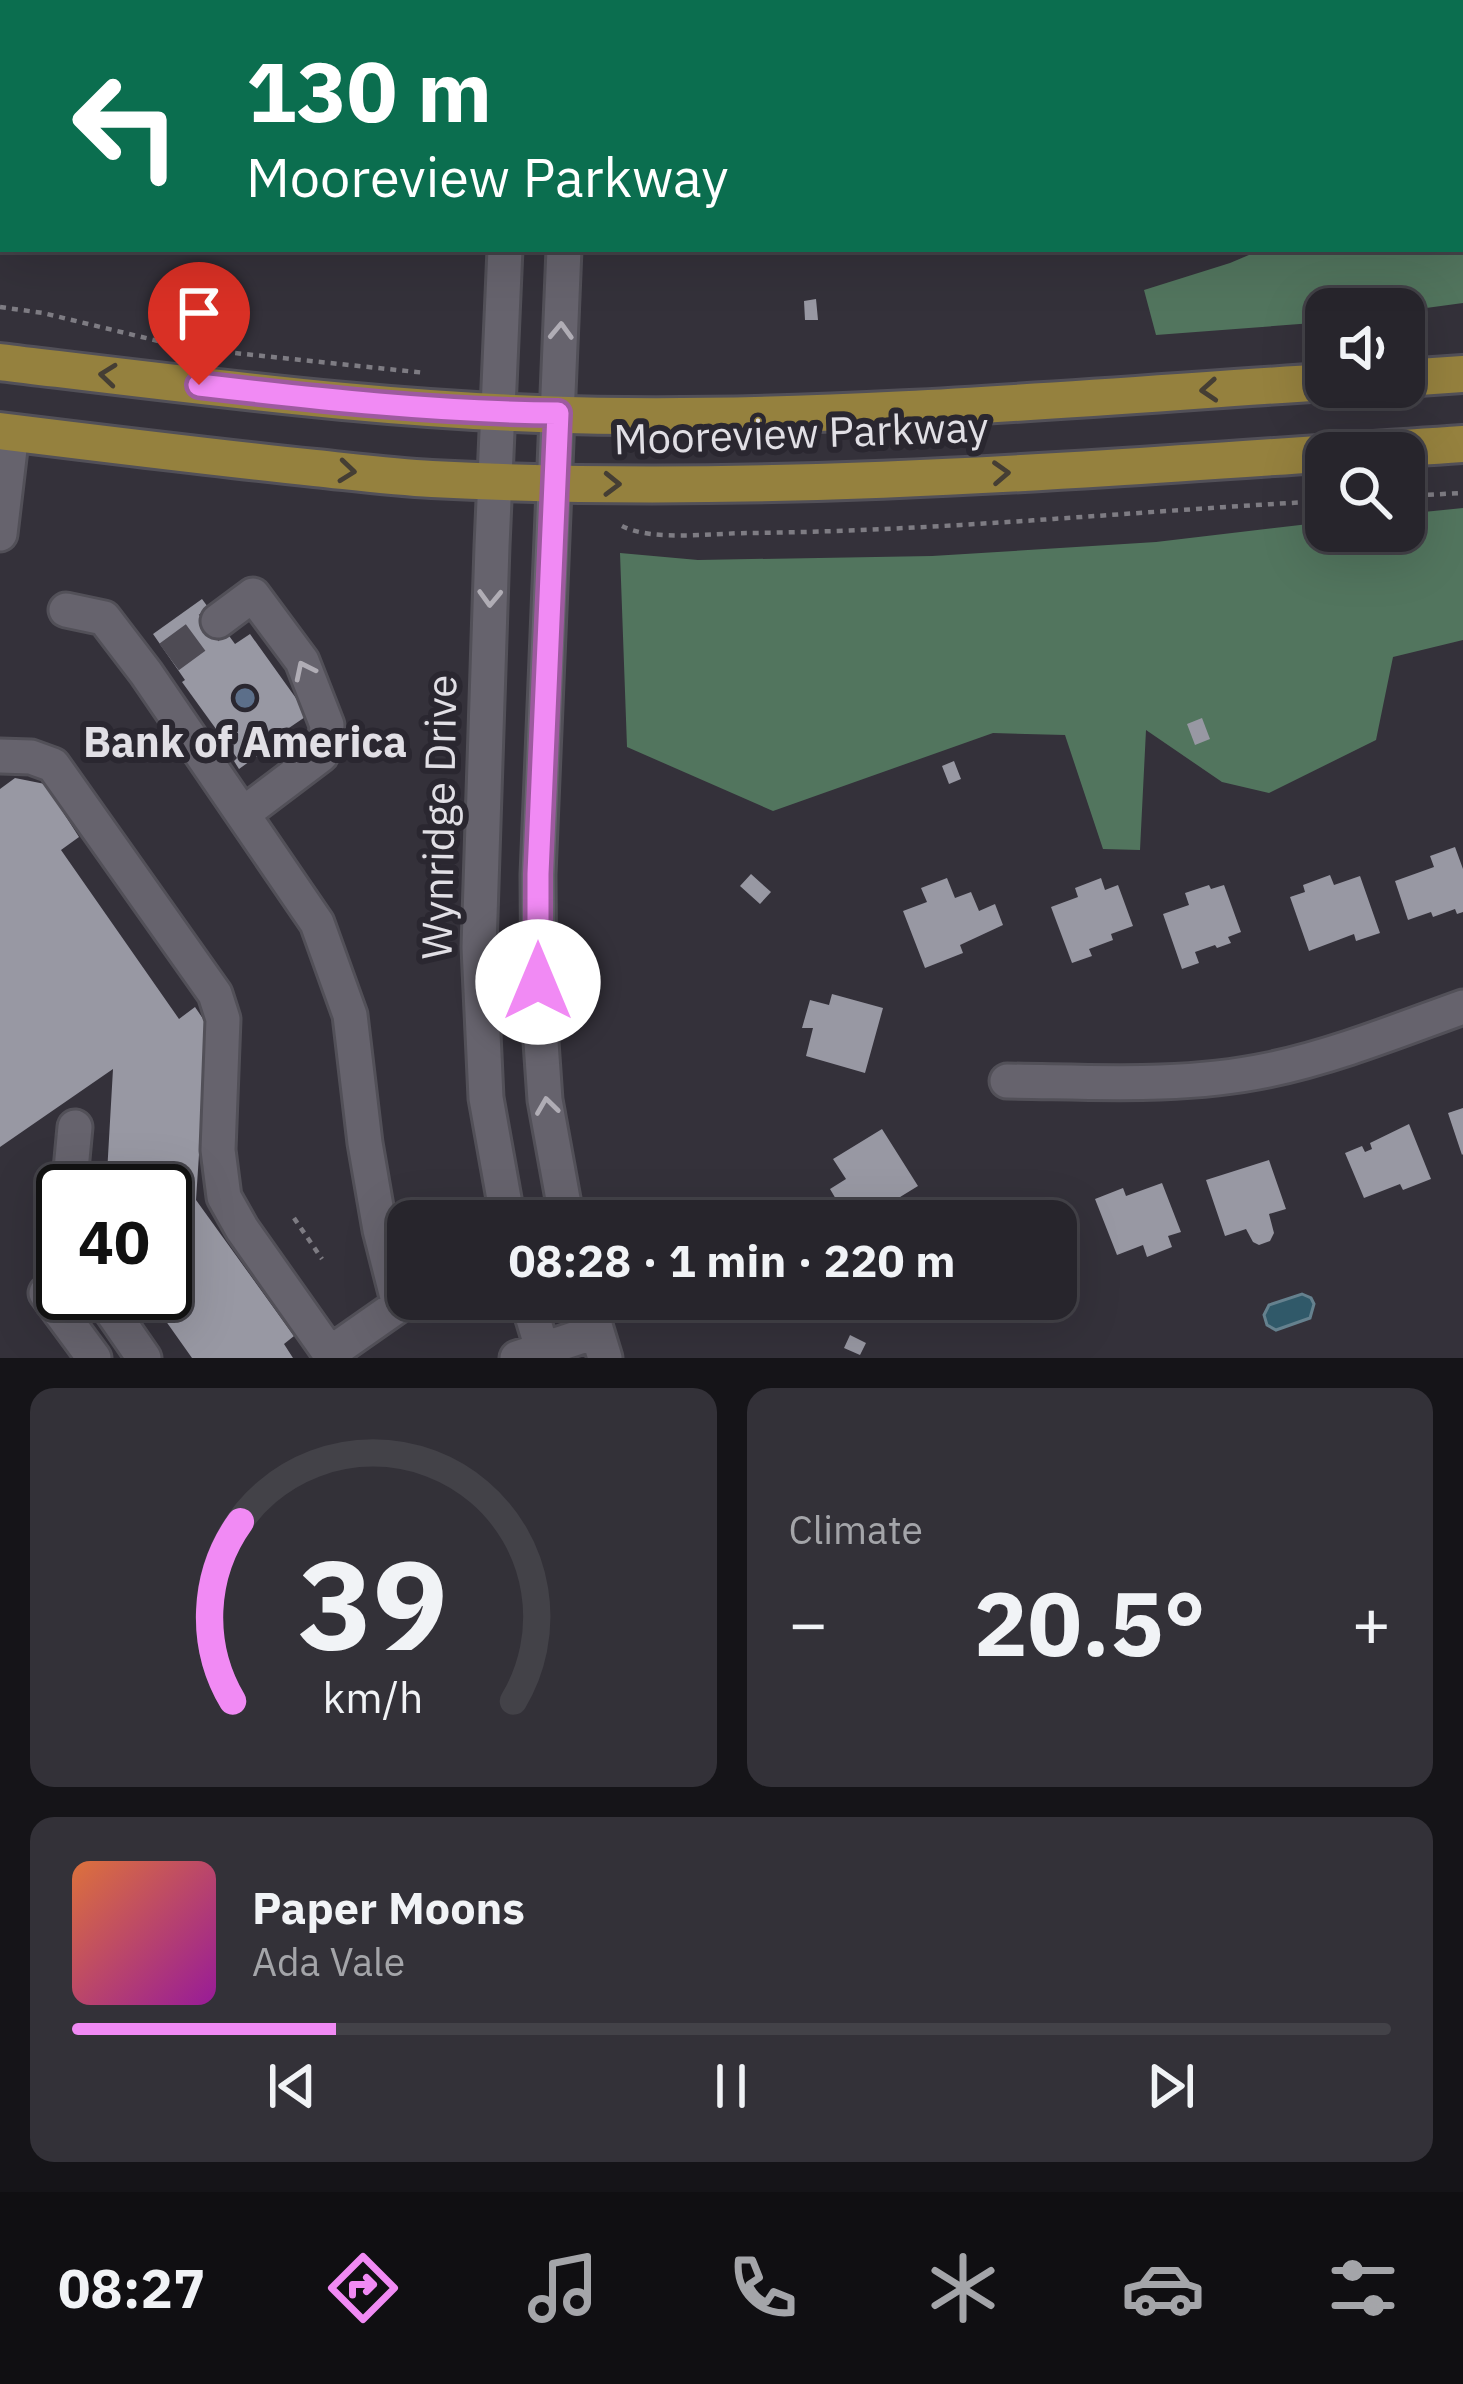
<!DOCTYPE html>
<meta charset="utf-8">
<style>
body{margin:0;font-family:"IBM Plex Sans",sans-serif;background:#333138;color:#f1f3f6;height:100vh;display:flex;flex-direction:column;font-size:45px;white-space:nowrap}
*{box-sizing:border-box;margin:0}
p{font-size:39px;color:#a4a5a9}
.icon{flex:none;width:66px;height:66px;fill:none;stroke:currentColor;stroke-width:2;stroke-linecap:round;stroke-linejoin:round}
.map{position:relative;height:1358px;overflow:hidden}
.side{display:flex;flex-direction:column;gap:30px;padding:30px;background:#151418;flex:1}
.side>*{flex:none}
.guide{position:absolute;left:0px;top:0px;width:1464px;height:252px;box-shadow:0 12px 48px #0002,0 0 0 3px #434248;background:#0b6e4f;color:#fff;overflow:hidden}
.buttons{position:absolute;left:1305px;top:288px;display:grid;gap:24px}
.buttons a{display:grid;place-items:center;width:120px;height:120px;border-radius:24px;background:#27252c;box-shadow:0 12px 48px #0002,0 0 0 3px #434248;font-size:60px}
.speed{position:absolute;left:36px;top:1164px;display:flex;gap:24px;font-size:60px;font-weight:700;text-align:center}
.speed>*{display:grid;place-content:center;width:156px;height:156px;border-radius:50%;background:#27252c;box-shadow:0 12px 48px #0002,0 0 0 3px #434248;line-height:1}
.speed .limit{border:6px solid #111;border-radius:18px;background:#fff;color:#111}
.pin{position:absolute;display:grid;place-items:center;width:102px;height:102px;color:#fff;margin:-123px -51px;border-radius:50% 50% 50% 0;rotate:-45deg;box-shadow:0 0 12px #0007}
.pin .icon{rotate:45deg}
.me{position:absolute;width:132px;margin:-66px;rotate:0deg;stroke-linejoin:round;filter:drop-shadow(0 0 9px #0008)}
.turn{display:flex;align-items:center;gap:42px;height:252px;padding:0 48px;font-size:54px}
.turn .icon{width:156px;height:156px;stroke-width:2.5}
.turn b{display:block;font-size:84px;line-height:102px}
.big{font-size:90px;font-weight:700;line-height:1.1}
.side .tile{flex:1;display:flex;flex-direction:column;justify-content:center;gap:18px;min-width:0;padding:0 42px;border-radius:24px;background:#333138}
.side .dial{align-items:center;gap:0}
.dial svg{height:312px;overflow:visible;fill:none;stroke:#434248;stroke-width:7;stroke-linecap:round;text-anchor:middle}
.dial text{fill:#f1f3f6;stroke:none}
.song{display:flex;align-items:center;gap:36px}
.cover{width:144px;height:144px;border-radius:18px;background:linear-gradient(135deg,hsl(20 70% 55%),hsl(300 70% 35%))}
.played{height:12px;border-radius:6px;background:linear-gradient(90deg,#f18af4 20%,#434248 20%)}
.keys{display:flex;justify-content:space-around;direction:ltr}
.heat{display:flex;justify-content:space-between;align-items:center;font-size:66px;direction:ltr}
.side .tiles{flex:1;display:grid;gap:30px;grid-template-columns:1fr 1fr}
.tile:last-child{grid-column:span 2}
.trip{position:absolute;left:387px;top:1200px;width:690px;height:120px;border-radius:24px;background:#27252c;box-shadow:0 12px 48px #0002,0 0 0 3px #434248;font-weight:700;line-height:120px;text-align:center}
.tab-bar{display:flex;height:192px;justify-content:space-around;align-items:center;background:#100f12;color:#a4a5a9}
.tab-bar .icon{width:84px;height:84px}
.tab-bar .selected{color:#f18af4}
.tab-bar b{font-size:54px;color:#f1f3f6}
.map>svg:first-child{display:block}
.forest{fill:#52755e}
.water{fill:#305969;stroke:#65818e;stroke-width:3}
.building{fill:#9898a3}
.lines{fill:none;stroke-linecap:round;stroke-linejoin:round}
.minor-tunnel{stroke:#4e4b54;stroke-width:33;stroke-dasharray:33 16;stroke-linecap:butt}
.minor-casing{stroke:#525058;stroke-width:39}
.major-casing{stroke:#525058;stroke-width:42}
.path{stroke:#7e7c83;stroke-width:4.5;stroke-dasharray:6 6;stroke-linecap:butt}
.minor{stroke:#66636d;stroke-width:33}
.major{stroke:#95813e;stroke-width:36}
.oneway{stroke:#b0adb5}
.oneway2{stroke:#453e34}
.route-casing{stroke:#9d5a9f;stroke-width:30}
.route{stroke:#f18af4;stroke-width:21}
.service-dot{fill:#5c6f8a;stroke:#2a2730;stroke-width:4.5}
.labels{text-anchor:middle;stroke-width:12;stroke-linejoin:round;paint-order:stroke}
.street-label{font-size:42px;fill:#e1dfe5;stroke:#2a2730}
.poi-label{font-size:42px;font-weight:bold;fill:#e1dfe5;stroke:#2a2730}
</style>
<div class="map">
<svg width="1463" height="1358" viewBox="0 0 1463 1358">
<rect width="100%" height="100%" fill="#34313a"/>
<path class="forest" d="M 1463,142 L 1463,303 L 1404,311 L 1326,309 L 1326,322 L 1156,335 L 1144,290 L 1230,263 L 1263,249 L 1461,249 Z
M 1463,508 L 1463,640 L 1393,657 L 1376,740 L 1269,793 L 1222,782 L 1146,730 L 1140,850 L 1103,849 L 1065,735 L 993,733 L 773,811 L 627,747 L 620,553 L 698,560 L 932,556 L 1156,542 L 1326,522 L 1326,531 L 1404,531 L 1404,514 Z"/>
<path class="water" d="M 1302,1294 L 1311,1298 L 1314,1304 L 1310,1318 L 1276,1330 L 1267,1325 L 1264,1315 L 1269,1305 Z"/>
<path class="building" d="M 816,299 L 818,320 L 805,320 L 804,301 Z
M 202,599 L 235,644 L 250,634 L 308,715 L 286,730 L 289,733 L 239,769 L 234,761 L 237,758 L 182,682 L 185,680 L 153,634 Z
M 1202,718 L 1210,739 L 1195,745 L 1187,724 Z
M 954,761 L 961,779 L 949,784 L 942,766 Z
M 15,778 L 45,784 L 79,837 L 61,850 L 179,1019 L 195,1007 L 210,1029 L 207,1032 L 196,1200 L 294,1336 L 284,1344 L 293,1358 L 192,1358 L 146,1293 L 165,1293 L 165,1191 L 106,1191 L 113,1069 L 0,1147 L 0,789 Z
M 1455,847 L 1463,869 L 1463,912 L 1457,914 L 1455,909 L 1433,917 L 1431,912 L 1408,920 L 1395,881 L 1434,867 L 1430,856 Z
M 751,874 L 771,892 L 760,904 L 740,886 Z
M 1330,875 L 1334,885 L 1360,876 L 1380,933 L 1356,941 L 1354,934 L 1309,951 L 1290,897 L 1305,892 L 1303,885 Z
M 947,878 L 955,898 L 971,892 L 979,911 L 995,904 L 1003,925 L 960,945 L 963,953 L 925,968 L 903,911 L 927,902 L 921,888 Z
M 1101,878 L 1105,890 L 1118,885 L 1133,926 L 1111,934 L 1113,940 L 1089,949 L 1092,956 L 1072,963 L 1051,907 L 1078,897 L 1075,888 Z
M 1209,885 L 1211,889 L 1224,885 L 1241,932 L 1228,937 L 1231,943 L 1217,948 L 1215,945 L 1195,952 L 1199,963 L 1182,969 L 1163,914 L 1189,905 L 1185,893 Z
M 832,994 L 883,1008 L 865,1073 L 806,1056 L 813,1028 L 802,1028 L 810,1000 L 829,1005 Z
M 1463,1108 L 1463,1154 L 1462,1155 L 1448,1113 Z
M 1409,1124 L 1431,1179 L 1403,1190 L 1400,1184 L 1364,1198 L 1345,1153 L 1362,1146 L 1365,1152 L 1372,1149 L 1370,1143 Z
M 882,1129 L 918,1186 L 874,1213 L 867,1202 L 846,1216 L 830,1189 L 846,1179 L 833,1159 Z
M 1269,1160 L 1286,1209 L 1269,1214 L 1274,1233 L 1270,1241 L 1259,1245 L 1253,1242 L 1246,1229 L 1225,1236 L 1206,1180 Z
M 1162,1183 L 1181,1232 L 1168,1236 L 1172,1247 L 1147,1257 L 1143,1245 L 1117,1255 L 1095,1199 L 1123,1188 L 1126,1196 Z
M 850,1335 L 866,1343 L 860,1355 L 844,1348 Z"/>
<g class="lines">
<path class="minor-tunnel" d="M 169,657 L 218,621"/>
<defs>
<path id="minor" d="M 516,3 L 516,0
M 573,3 L 574,0
M 992,3 L 1002,0
M 505,249 L 492,546 L 479,947 L 486,1098 L 508,1221
M 564,249 L 538,875 L 539,1013 L 545,1100 L 567,1221
M 0,534 L 12,432
M 66,610 L 104,618 L 146,673 L 317,923 L 350,1015 L 365,1143 L 380,1230 L 399,1305 L 329,1354
M 218,621 L 253,595 L 302,661 L 327,725 L 326,739 L 321,755 L 243,814
M 0,756 L 31,757 L 53,765 L 215,994 L 223,1019 L 218,1150 L 224,1197 L 242,1229 L 333,1358
M 1007,1081 C 1094,1082 1182,1088 1268,1070 C 1335,1056 1399,1030 1463,1007
M 69,1191 L 75,1127
M 46,1293 L 94,1358
M 99,1293 L 144,1358
M 527,1299 L 545,1358
M 587,1299 L 605,1358
M 517,1358 L 595,1332"/>
<path id="major" d="M 0,362 C 207,387 416,415 626,416 C 859,418 1093,397 1326,382
M 1404,378 L 1463,374
M 0,431 C 105,444 210,457 315,468 C 354,472 393,477 432,479 C 776,497 1120,467 1463,444"/>
</defs>
<use href="#minor" class="minor-casing"/>
<use href="#major" class="major-casing"/>
<path class="path" d="M 0,307 L 43,313 L 187,348 L 426,373
M 1404,496 L 1463,493
M 622,526 C 653,542 714,533 749,533 C 942,531 1134,511 1326,501
M 294,1218 L 322,1259"/>
<use href="#minor" class="minor"/>
<use href="#major" class="major"/>
</g>
<defs><path id="oneway-chevron" d="M-2-3.5L2.5 0L-2 3.5" fill="none" stroke-width="1.6" stroke-linecap="round" stroke-linejoin="round" transform="scale(3)"/></defs>
<g class="oneway">
<use href="#oneway-chevron" transform="translate(561 331) rotate(-88)"/>
<use href="#oneway-chevron" transform="translate(490 598) rotate(92)"/>
<use href="#oneway-chevron" transform="translate(304 670) rotate(-116)"/>
<use href="#oneway-chevron" transform="translate(547 1106) rotate(-98)"/>
</g>
<g class="oneway2">
<use href="#oneway-chevron" transform="translate(108 375) rotate(-174)"/>
<use href="#oneway-chevron" transform="translate(1209 390) rotate(176)"/>
<use href="#oneway-chevron" transform="translate(347 471) rotate(6)"/>
<use href="#oneway-chevron" transform="translate(1001 473) rotate(-3)"/>
<use href="#oneway-chevron" transform="translate(612 484) rotate(1)"/>
</g>
<g class="lines">
<defs>
<path id="route" d="M 199,385 C 318,399 438,412 558,413 L 538,874 L 538,982"/>
</defs>
<use href="#route" class="route-casing"/>
<use href="#route" class="route"/>
</g>
<circle class="service-dot" cx="245" cy="698" r="12"/>
<g class="labels">
<g class="street-label">
<text transform="translate(801 433) rotate(-2)" y="15">Mooreview Parkway</text>
<text transform="translate(439 817) rotate(-89)" y="15">Wynridge Drive</text>
</g>
<g class="poi-label">
<text x="245" y="757">Bank of America</text>
</g>
</g>
</svg>
<div class="buttons">
<a><svg class="icon" aria-label="sound" viewBox="0 0 24 24"><path d="M4 9h4l5-4v14l-5-4H4zM17 9q2 3 0 6"/></svg></a>
<a><svg class="icon" aria-label="search" viewBox="0 0 24 24"><circle cx="10" cy="10" r="6"/><path d="M15 15l6 6"/></svg></a>
</div>
<div class="speed"><div class="limit">40</div></div>
<div class="pin" style="left:199px;top:385px;background:#d93025"><svg class="icon" aria-label="arrive" viewBox="0 0 24 24"><path d="M6 21V4h12l-3 4 3 4H6"/></svg></div>
<svg class="me" style="left:538px;top:982px" viewBox="-20 -20 40 40"><circle r="19" fill="#fff"/><path d="M0-13L10 11 0 6-10 11z" fill="#f18af4"/></svg>
<div class="trip">08:28 · 1 min · 220 m</div>
<div class="guide">
<div class="turn"><svg class="icon" aria-label="left" viewBox="0 0 24 24"><path d="M17 20v-9H6M10 6l-5 5 5 5"/></svg><div><b>130 m</b>Mooreview Parkway</div></div>
</div>
</div>
<section class="side">
<div class="tiles">
<div class="tile dial"><svg viewBox="0 0 100 80">
<path d="M14 69A42 42 0 1 1 86 69"/>
<path d="M14 69A42 42 0 0 1 16 23" stroke="#f18af4"/>
<text x="50" y="56" font-size="32" font-weight="700">39</text>
<text x="50" y="72" font-size="11">km/h</text>
</svg></div>
<div class="tile"><p>Climate</p>
<div class="heat"><a>−</a><b class="big">20.5°</b><a>+</a></div>
</div>
<div class="tile">
<div class="song"><i class="cover"></i><div><b>Paper Moons</b><p>Ada Vale</p></div></div>
<div class="played"></div>
<div class="keys"><svg class="icon" aria-label="previous" viewBox="0 0 24 24"><path d="M18 5L8 12l10 7zM5 5v14"/></svg><svg class="icon" aria-label="pause" viewBox="0 0 24 24"><path d="M8 5v14M16 5v14"/></svg><svg class="icon" aria-label="next" viewBox="0 0 24 24"><path d="M6 5l10 7-10 7zM19 5v14"/></svg></div>
</div>
</div>
</section>
<nav class="tab-bar">
<b>08:27</b>
<svg class="icon selected" aria-label="directions" viewBox="0 0 24 24"><path d="M12 3l9 9-9 9-9-9zM9 14v-3h6M13 9l2 2-2 2"/></svg>
<svg class="icon" aria-label="music" viewBox="0 0 24 24"><path d="M9 18V5l10-2v13"/><circle cx="6" cy="18" r="3"/><circle cx="16" cy="16" r="3"/></svg>
<svg class="icon" aria-label="phone" viewBox="0 0 24 24"><path d="M5 4h4l2 5-3 2q2 4 5 5l2-3 5 2v4C11 20 4 13 5 4z"/></svg>
<svg class="icon" aria-label="climate" viewBox="0 0 24 24"><path d="M12 3v18M4 7l16 10M4 17L20 7"/></svg>
<svg class="icon" aria-label="car" viewBox="0 0 24 24"><path d="M5 17H2v-5l4-1 3-4h7l3 4 3 1v5h-3M9 17h6M6 11h13"/><circle cx="7" cy="17" r="2"/><circle cx="17" cy="17" r="2"/></svg>
<svg class="icon" aria-label="filters" viewBox="0 0 24 24"><path d="M4 7h16M4 17h16"/><circle cx="9" cy="7" r="2"/><circle cx="15" cy="17" r="2"/></svg>
</nav>
